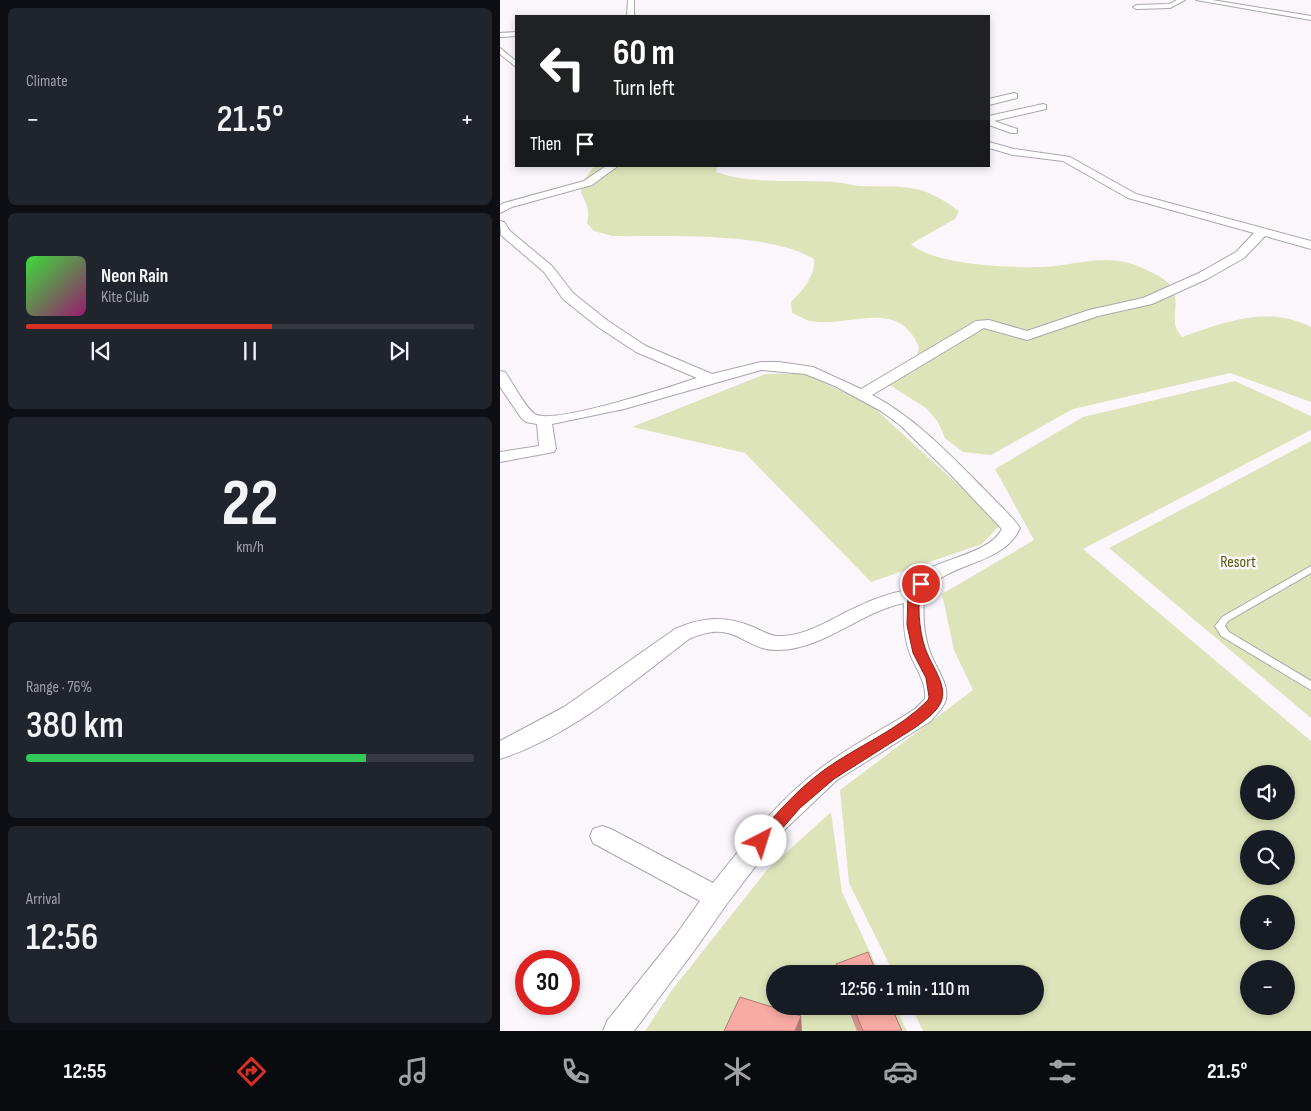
<!DOCTYPE html>
<meta charset="utf-8">
<style>
body{margin:0;font-family:"Sofia Sans Condensed",sans-serif;background:#20242c;color:#f1f3f6;height:100vh;display:flex;flex-direction:column;font-size:19px;white-space:nowrap}
*{box-sizing:border-box;margin:0}
p{font-size:16px;color:#9ea1a6}
.icon{flex:none;width:28px;height:28px;fill:none;stroke:currentColor;stroke-width:2;stroke-linecap:round;stroke-linejoin:round}
.map{position:relative;flex:1;overflow:hidden}
.panel{display:flex;flex-direction:column;gap:8px;padding:8px;background:#0d0f14;width:500px}
.panel>*{flex:none}
.hud{position:absolute;left:15px;top:15px;width:475px;height:152px;border-radius:0px;box-shadow:0 2px 8px #0003;background:#202124;color:#fff;overflow:hidden}
.fabs{position:absolute;left:740px;top:765px;display:grid;gap:10px}
.fabs a{display:grid;place-items:center;width:55px;height:55px;border-radius:50%;background:#171b24;box-shadow:0 2px 8px #0003;font-size:25px}
.speed{position:absolute;left:15px;top:950px;display:flex;gap:10px;font-size:25px;font-weight:700;text-align:center}
.speed>*{display:grid;place-content:center;width:65px;height:65px;border-radius:50%;background:#171b24;box-shadow:0 2px 8px #0003;line-height:1}
.speed .limit{border:8px solid #d22;background:#fff;color:#111}
.pin{position:absolute;display:grid;place-items:center;width:42px;height:42px;color:#fff;margin:-21px;border:2px solid #fff;border-radius:50%;box-shadow:0 1px 5px #0007}
.me{position:absolute;width:55px;margin:-28px;rotate:40deg;stroke-linejoin:round;filter:drop-shadow(0 0 4px #0008)}
.turn{display:flex;align-items:center;gap:18px;height:105px;padding:0 15px;font-size:22px}
.turn .icon{width:65px;height:65px;stroke-width:2.5}
.turn b{display:block;font-size:35px;line-height:42px}
.then{display:flex;align-items:center;height:48px;padding:0 15px;background:#0003;gap:10px;font-size:19px}
.big{font-size:38px;font-weight:600;line-height:1.1}
.panel .widget{flex:1;display:flex;flex-direction:column;justify-content:center;gap:8px;min-width:0;padding:0 18px;border-radius:8px;background:#20242c}
.panel .dial{align-items:center;gap:0}
.dial b{font-size:65px;line-height:1}
.song{display:flex;align-items:center;gap:15px}
.cover{width:60px;height:60px;border-radius:8px;background:linear-gradient(135deg,hsl(120 70% 55%),hsl(320 70% 35%))}
.played{height:5px;border-radius:2px;background:linear-gradient(90deg,#d93025 55%,#363941 55%)}
.keys{display:flex;justify-content:space-around;direction:ltr}
.heat{display:flex;justify-content:space-between;align-items:center;font-size:28px;direction:ltr}
.charge{height:8px;border-radius:4px;background:linear-gradient(90deg,#34c759 76%,#363941 0)}
.trip{position:absolute;left:266px;top:965px;width:278px;height:50px;border-radius:25px;background:#171b24;box-shadow:0 2px 8px #0003;font-weight:600;line-height:50px;text-align:center}
.menu{display:flex;height:80px;justify-content:space-around;align-items:center;background:#090b0e;color:#9ea1a6}
.menu .icon{width:35px;height:35px}
.menu .current{color:#d93025}
.menu b{font-size:22px;color:#f1f3f6}
main{display:flex;flex:1;min-height:0}
.map>svg:first-child{display:block}
.green{fill:#dee4ba;fill-rule:evenodd}
.lines{fill:none;stroke-linecap:round;stroke-linejoin:round}
.lane-casing{stroke:#aaa6ac;stroke-width:2}
.street-casing{stroke:#aaa6ac;stroke-width:2}
.lane{fill:#fff;fill-rule:evenodd}
.street{fill:#fff;fill-rule:evenodd}
.wall{fill:#d5938d}
.shaded-wall{fill:#ae7873}
.building{fill:#f8aba4;stroke:#ae7873}
.route{fill:#d93025;stroke:#8d1f18}
.labels{text-anchor:middle;stroke-width:5;stroke-linejoin:round;paint-order:stroke}
.park-label{font-size:16px;fill:#545903;stroke:#faf6fc}
</style>
<main>
<section class="panel">
<div class="widget"><p>Climate</p>
<div class="heat"><a>−</a><b class="big">21.5°</b><a>+</a></div>
</div>
<div class="widget">
<div class="song"><i class="cover"></i><div><b>Neon Rain</b><p>Kite Club</p></div></div>
<div class="played"></div>
<div class="keys"><svg class="icon" aria-label="previous" viewBox="0 0 24 24"><path d="M18 5L8 12l10 7zM5 5v14"/></svg><svg class="icon" aria-label="pause" viewBox="0 0 24 24"><path d="M8 5v14M16 5v14"/></svg><svg class="icon" aria-label="next" viewBox="0 0 24 24"><path d="M6 5l10 7-10 7zM19 5v14"/></svg></div>
</div>
<div class="widget dial"><b>22</b><p>km/h</p></div>
<div class="widget"><p>Range · 76%</p><b class="big">380 km</b><div class="charge"></div></div>
<div class="widget"><p>Arrival</p><b class="big">12:56</b></div>
</section>
<div class="map">
<svg width="811" height="1031" viewBox="0 0 811 1031">
<rect width="100%" height="100%" fill="#faf6fc"/>
<path class="green" d="M 94,166 L 217,166 L 216,172 C 256,186 301,178 343,183 C 349,184 355,186 361,186 C 405,187 422,183 459,211 L 455,219 L 411,244 C 434,265 510,268 541,267 C 585,265 609,249 653,273 C 659,276 667,281 671,286 C 680,299 672,317 676,327 C 677,331 680,334 682,337 C 724,322 768,305 811,327 L 811,402 L 730,373 L 573,409 L 491,455 L 463,452 L 445,438 L 438,422 L 426,408 L 388,384 L 416,360 L 419,347 C 397,296 349,329 310,321 C 304,319 297,315 292,313 L 291,302 C 303,290 315,277 314,259 C 266,231 168,237 112,236 L 94,231 L 87,223 C 90,212 87,203 81,193 L 82,183 Z
M 304,373 L 371,405 L 501,524 L 482,544 L 371,582 L 245,453 L 132,427 L 265,374 Z
M 735,381 L 811,416 L 811,430 L 583,549 L 811,741 L 811,1031 L 423,1031 L 411,1006 L 535,1006 L 535,974 L 394,974 L 349,883 L 340,790 L 473,690 L 454,650 L 442,594 L 534,540 L 495,469 L 583,417 ZM 749,774 L 786,774 L 786,811 L 749,811 ZM 749,839 L 786,839 L 786,876 L 749,876 ZM 749,904 L 786,904 L 786,941 L 749,941 ZM 749,969 L 786,969 L 786,1006 L 749,1006 Z
M 811,441 L 811,718 L 609,548 Z
M 331,812 L 342,892 L 380,974 L 275,974 L 275,1006 L 395,1006 L 407,1031 L 145,1031 L 172,990 L 267,870 Z"/>
<g class="lines">
<defs>
<path id="lane" d="M 811,566 L 811,573 L 728,621 L 725,626 L 729,632 L 811,681 L 811,690 L 721,636 L 715,626 L 722,617 Z"/>
<path id="street" d="M 128,0 L 134,0 L 134,16 L 127,16 Z
M 677,0 L 685,0 L 670,8 L 636,9 L 633,7 L 636,5 L 669,4 Z
M 696,0 L 712,0 L 811,16 L 811,20 Z
M 16,32 L 16,36 L 0,37 L 0,33 Z
M 0,48 L 16,61 L 16,67 L 0,54 Z
M 514,93 L 517,94 L 517,98 L 489,105 L 489,99 Z
M 543,104 L 546,105 L 546,109 L 494,121 L 517,129 L 517,133 L 511,133 L 489,125 L 489,116 Z
M 489,142 L 514,149 L 570,157 L 636,194 L 811,241 L 811,249 L 765,236 L 744,258 L 707,279 L 652,304 L 598,316 L 527,340 L 484,328 L 372,395 C 416,418 451,456 486,491 C 497,503 511,515 520,528 C 502,568 445,560 424,595 C 423,615 423,633 430,652 C 435,667 449,683 446,699 C 444,708 436,714 431,721 L 337,780 L 280,834 L 226,905 L 194,951 L 134,1031 L 103,1031 L 107,1021 L 176,935 L 200,901 L 93,843 L 90,836 L 93,829 L 102,826 L 111,829 L 213,883 C 246,842 278,800 321,768 C 350,746 384,729 415,709 L 425,699 C 427,683 416,669 410,654 C 404,638 403,621 404,603 C 360,612 326,648 280,650 C 243,652 237,617 189,639 C 131,683 71,736 0,759 L 0,741 L 64,707 L 175,629 C 202,617 225,615 253,627 C 261,630 269,636 278,636 C 306,637 332,618 357,607 C 373,599 390,593 408,590 C 412,583 416,577 423,572 C 444,558 490,553 502,529 L 449,473 L 400,425 L 381,411 L 335,386 L 305,374 L 261,370 L 124,409 L 52,424 L 56,449 L 54,452 L 0,462 L 0,452 L 39,446 L 37,424 L 26,422 L 22,419 L 0,387 L 0,371 L 5,372 C 12,381 27,412 37,415 C 58,423 170,387 197,378 L 136,352 L 98,327 L 63,299 L 44,272 L 1,235 L 0,221 L 4,222 L 10,231 L 52,266 L 73,293 L 108,321 L 146,346 L 212,374 L 261,362 L 279,362 L 313,367 L 361,389 L 476,321 L 489,320 L 527,331 L 589,310 L 643,298 L 699,273 L 736,252 L 754,233 L 628,198 L 563,161 L 513,155 L 489,148 Z
M 106,166 L 118,166 L 92,185 L 12,207 L 0,213 L 0,205 L 4,203 L 84,181 Z"/>
</defs>
<use href="#lane" class="lane-casing"/>
<use href="#street" class="street-casing"/>
<use href="#lane" class="lane"/>
<use href="#street" class="street"/>
</g>
<path class="wall" d="M 336,964 L 377,974 L 337,974 Z
M 347,1006 L 391,1006 L 402,1031 L 357,1031 Z"/>
<path class="shaded-wall" d="M 301,1016 L 302,1031 L 295,1031 Z"/>
<path class="building" d="M 368,952 L 377,974 L 340,974 L 336,964 Z
M 240,997 L 301,1016 L 295,1031 L 224,1031 Z
M 353,1006 L 391,1006 L 402,1031 L 363,1031 Z"/>
<path class="route" d="M 421,580 L 427,584 C 425,587 422,591 421,594 C 416,608 421,642 428,655 C 433,667 446,685 442,699 C 439,711 425,720 416,727 L 334,779 L 300,808 L 267,846 L 261,848 L 256,846 L 253,841 L 256,837 C 277,813 298,789 324,770 C 357,746 399,730 428,700 L 429,697 L 426,678 L 413,653 L 407,625 L 408,595 L 417,581 Z"/>
<g class="labels">
<g class="park-label">
<text x="738" y="567">Resort</text>
</g>
</g>
</svg>
<div class="fabs">
<a><svg class="icon" aria-label="sound" viewBox="0 0 24 24"><path d="M4 9h4l5-4v14l-5-4H4zM17 9q2 3 0 6"/></svg></a>
<a><svg class="icon" aria-label="search" viewBox="0 0 24 24"><circle cx="10" cy="10" r="6"/><path d="M15 15l6 6"/></svg></a>
<a>+</a>
<a>−</a>
</div>
<div class="speed"><div class="limit">30</div></div>
<div class="pin" style="left:421px;top:584px;background:#d93025"><svg class="icon" aria-label="arrive" viewBox="0 0 24 24"><path d="M6 21V4h12l-3 4 3 4H6"/></svg></div>
<svg class="me" style="left:261px;top:841px" viewBox="-20 -20 40 40"><circle r="19" fill="#fff"/><path d="M0-13L10 11 0 6-10 11z" fill="#d93025"/></svg>
<div class="trip">12:56 · 1 min · 110 m</div>
<div class="hud">
<div class="turn"><svg class="icon" aria-label="left" viewBox="0 0 24 24"><path d="M17 20v-9H6M10 6l-5 5 5 5"/></svg><div><b>60 m</b>Turn left</div></div>
<div class="then">Then<svg class="icon" aria-label="arrive" viewBox="0 0 24 24"><path d="M6 21V4h12l-3 4 3 4H6"/></svg></div>
</div>
</div>
</main>
<nav class="menu">
<b>12:55</b>
<svg class="icon current" aria-label="directions" viewBox="0 0 24 24"><path d="M12 3l9 9-9 9-9-9zM9 14v-3h6M13 9l2 2-2 2"/></svg>
<svg class="icon" aria-label="music" viewBox="0 0 24 24"><path d="M9 18V5l10-2v13"/><circle cx="6" cy="18" r="3"/><circle cx="16" cy="16" r="3"/></svg>
<svg class="icon" aria-label="phone" viewBox="0 0 24 24"><path d="M5 4h4l2 5-3 2q2 4 5 5l2-3 5 2v4C11 20 4 13 5 4z"/></svg>
<svg class="icon" aria-label="climate" viewBox="0 0 24 24"><path d="M12 3v18M4 7l16 10M4 17L20 7"/></svg>
<svg class="icon" aria-label="car" viewBox="0 0 24 24"><path d="M5 17H2v-5l4-1 3-4h7l3 4 3 1v5h-3M9 17h6M6 11h13"/><circle cx="7" cy="17" r="2"/><circle cx="17" cy="17" r="2"/></svg>
<svg class="icon" aria-label="filters" viewBox="0 0 24 24"><path d="M4 7h16M4 17h16"/><circle cx="9" cy="7" r="2"/><circle cx="15" cy="17" r="2"/></svg>
<b>21.5°</b>
</nav>
